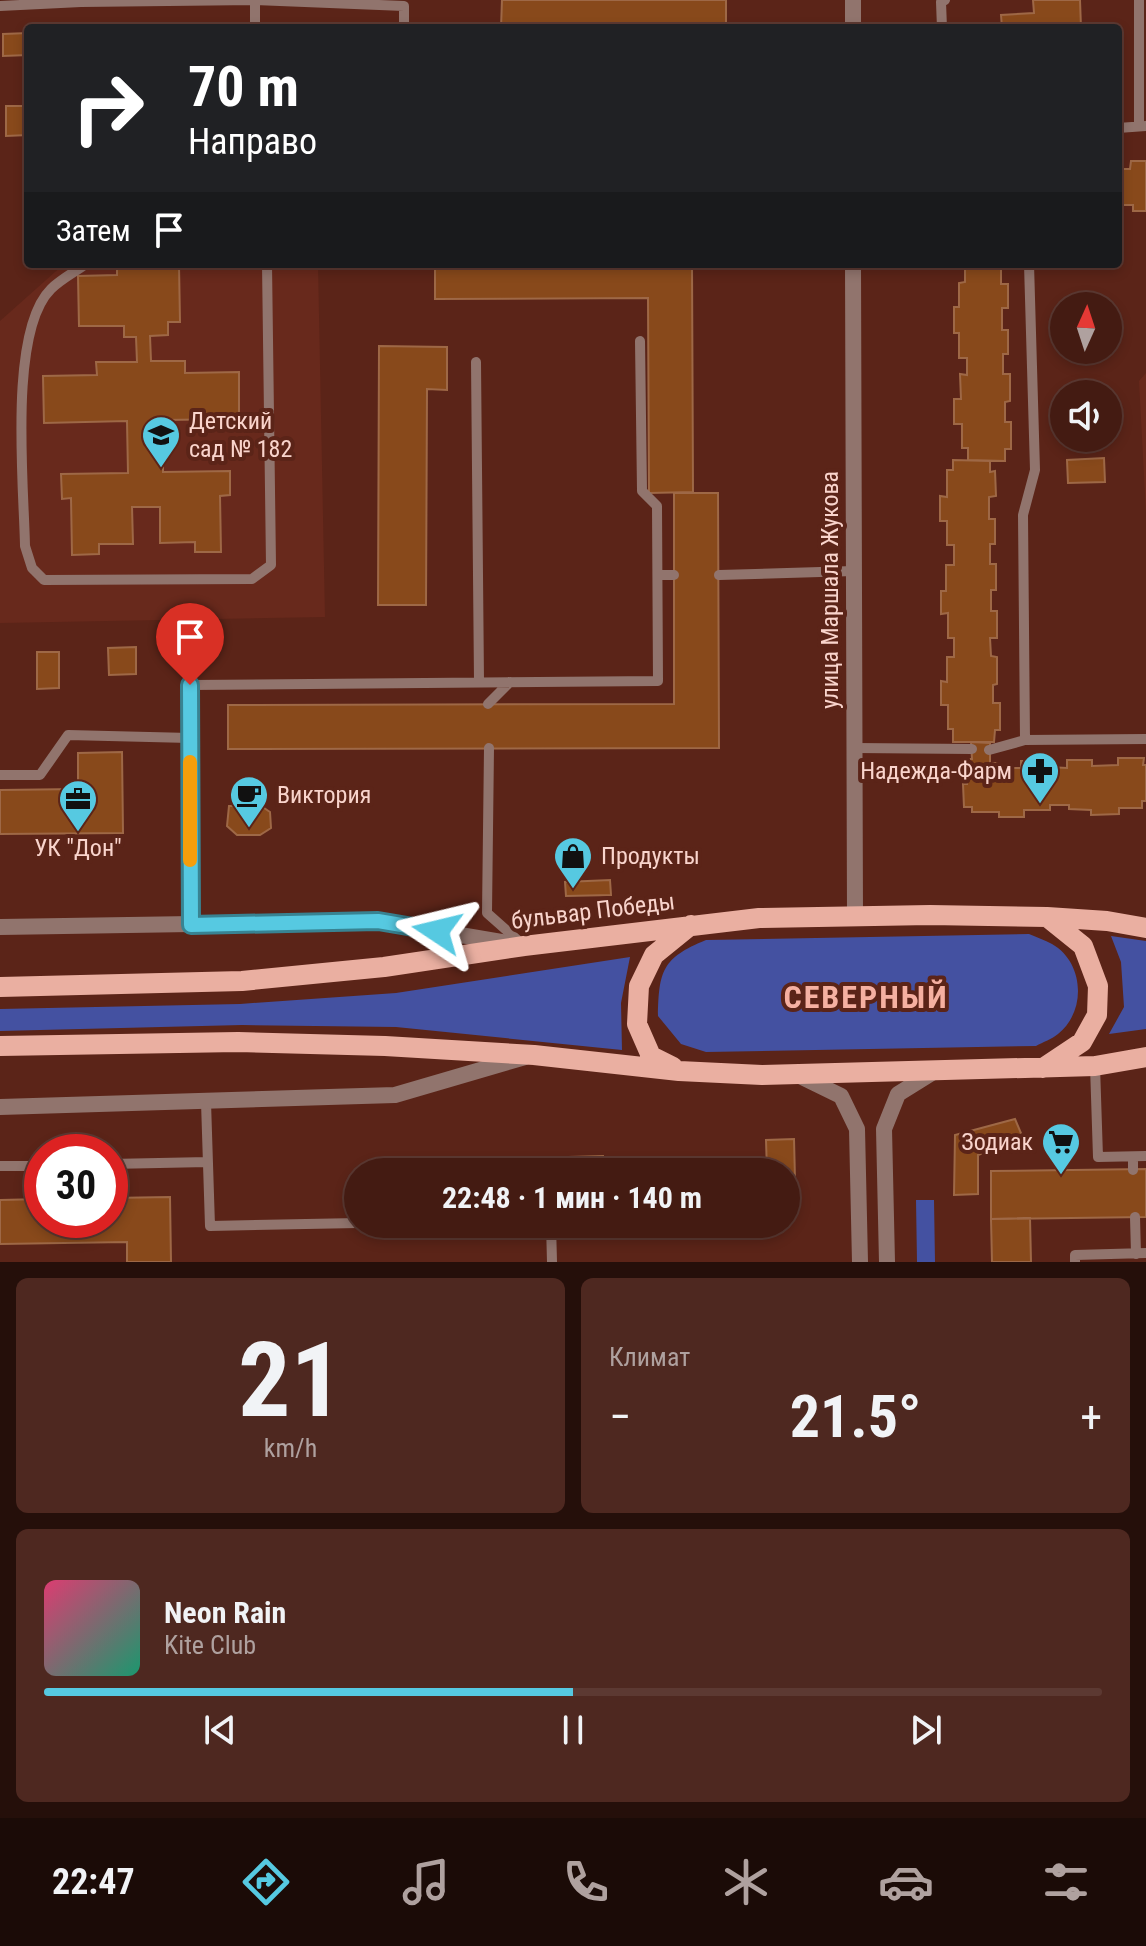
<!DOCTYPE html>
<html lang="ru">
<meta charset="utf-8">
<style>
body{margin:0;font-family:"Roboto Condensed",sans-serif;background:#4e2820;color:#f1f3f6;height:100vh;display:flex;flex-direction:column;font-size:30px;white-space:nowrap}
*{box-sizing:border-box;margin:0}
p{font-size:26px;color:#afa19f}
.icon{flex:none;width:44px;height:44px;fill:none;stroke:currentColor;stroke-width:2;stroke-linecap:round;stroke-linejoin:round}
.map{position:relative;height:1262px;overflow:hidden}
.side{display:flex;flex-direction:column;gap:16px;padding:16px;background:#250f0a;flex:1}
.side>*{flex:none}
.top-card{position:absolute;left:24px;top:24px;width:1098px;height:244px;border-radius:8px;box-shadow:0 4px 12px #0003,0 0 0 2px #5c3932;background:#202124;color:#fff;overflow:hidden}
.needle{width:52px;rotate:3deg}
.fabs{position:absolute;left:1050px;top:292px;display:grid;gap:16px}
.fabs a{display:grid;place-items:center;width:72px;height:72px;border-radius:50%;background:#441b12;box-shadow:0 4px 12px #0003,0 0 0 2px #5c3932;font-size:40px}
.speed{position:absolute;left:24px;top:1134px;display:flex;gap:16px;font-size:40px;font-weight:700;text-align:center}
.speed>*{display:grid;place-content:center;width:104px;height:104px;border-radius:50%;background:#441b12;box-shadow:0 4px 12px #0003,0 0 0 2px #5c3932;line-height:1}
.speed .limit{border:12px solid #d22;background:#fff;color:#111}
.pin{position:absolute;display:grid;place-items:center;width:68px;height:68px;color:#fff;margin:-82px -34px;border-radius:50% 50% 50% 0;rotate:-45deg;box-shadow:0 0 8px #0007}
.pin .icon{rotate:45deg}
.me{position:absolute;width:88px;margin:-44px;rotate:280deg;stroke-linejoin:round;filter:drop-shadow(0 0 6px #0008)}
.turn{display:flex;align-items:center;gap:28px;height:168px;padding:0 32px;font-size:36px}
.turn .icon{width:104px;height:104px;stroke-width:2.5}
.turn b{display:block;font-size:56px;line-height:68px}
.then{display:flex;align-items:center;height:76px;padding:0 32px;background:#0003;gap:16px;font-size:30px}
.big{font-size:60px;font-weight:700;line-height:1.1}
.side .tile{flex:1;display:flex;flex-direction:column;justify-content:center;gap:12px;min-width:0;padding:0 28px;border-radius:12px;background:#4e2820}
.side .dial{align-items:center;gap:0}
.dial b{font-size:104px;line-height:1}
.song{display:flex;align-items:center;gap:24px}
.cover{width:96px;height:96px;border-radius:12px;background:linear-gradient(135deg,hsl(340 70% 55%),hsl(160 70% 35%))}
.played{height:8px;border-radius:4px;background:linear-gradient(90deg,#56c9e1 50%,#5c3932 50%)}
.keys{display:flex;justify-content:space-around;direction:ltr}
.heat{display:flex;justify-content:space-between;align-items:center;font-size:44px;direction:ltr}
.side .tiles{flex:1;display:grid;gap:16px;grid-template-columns:1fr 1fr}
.tile:last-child{grid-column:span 2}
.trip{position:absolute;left:344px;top:1158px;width:456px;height:80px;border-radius:40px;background:#441b12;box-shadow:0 4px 12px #0003,0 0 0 2px #5c3932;font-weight:700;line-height:80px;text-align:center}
.tab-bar{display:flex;height:128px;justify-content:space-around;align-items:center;background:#1b0b07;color:#afa19f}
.tab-bar .icon{width:56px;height:56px}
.tab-bar .current{color:#56c9e1}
.tab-bar b{font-size:36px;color:#f1f3f6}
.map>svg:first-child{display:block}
.built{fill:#68291c}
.green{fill:#4451a1}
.building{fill:#88491b;stroke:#9e6846;stroke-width:2}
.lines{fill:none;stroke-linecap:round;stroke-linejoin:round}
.service{stroke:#91746d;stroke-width:10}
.minor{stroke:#91746d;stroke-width:16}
.tertiary{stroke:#91746d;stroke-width:16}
.primary{stroke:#eaafa1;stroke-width:20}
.route-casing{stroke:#388392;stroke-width:20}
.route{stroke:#56c9e1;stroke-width:14}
.slow{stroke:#f59e0b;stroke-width:14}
.labels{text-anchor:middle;stroke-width:8;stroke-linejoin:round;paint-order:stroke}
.poi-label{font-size:24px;fill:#f9d4cc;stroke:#5b2418;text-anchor:start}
.street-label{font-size:24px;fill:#f9d4cc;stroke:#5b2418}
.district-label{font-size:32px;font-weight:bold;letter-spacing:2px;fill:#f5b0a1;stroke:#5b2418}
</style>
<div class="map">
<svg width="1146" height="1262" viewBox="0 0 1146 1262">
<rect width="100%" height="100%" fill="#5b2418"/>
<path class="built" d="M 64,264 L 318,264 L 325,617 L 0,623 L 0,321 Z
M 1146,373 L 1146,513 L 1139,381 Z"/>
<path class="green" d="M 1029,934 C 1036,937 1045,940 1052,944 C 1084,962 1087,1011 1058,1034 C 1052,1039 1043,1042 1036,1046 L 706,1052 L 681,1044 L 658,1016 C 659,971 662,958 706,940 Z
M 1111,936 L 1146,941 L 1146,1029 L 1109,1034 L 1124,1007 L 1121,962 Z
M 630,957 L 621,1003 L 622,1050 L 396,1027 L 242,1025 L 0,1031 L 0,1009 L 240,1004 L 396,993 Z
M 916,1200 L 934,1200 L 935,1262 L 917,1262 Z"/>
<path class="building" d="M 502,0 L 726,0 L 726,28 L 501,28 Z
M 1033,0 L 1080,0 L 1081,28 L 1002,28 L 1001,15 L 1034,13 Z
M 28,33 L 28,55 L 3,56 L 3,34 Z
M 6,106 L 28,106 L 28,135 L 6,136 Z
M 1131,161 L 1146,161 L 1146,211 L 1133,211 L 1133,205 L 1118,205 L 1118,169 L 1130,169 Z
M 435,264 L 692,264 L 693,492 L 649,493 L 648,298 L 435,299 Z
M 965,264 L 1001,264 L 1001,284 L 1008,284 L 1008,308 L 1002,308 L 1002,330 L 1008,330 L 1008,354 L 1003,354 L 1003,374 L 1010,374 L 1010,401 L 1005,402 L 1005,422 L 1011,422 L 1011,449 L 1005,449 L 1005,461 L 968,460 L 968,448 L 962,448 L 962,424 L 954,424 L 954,399 L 961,399 L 960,374 L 967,375 L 967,358 L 959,358 L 959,333 L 954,333 L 954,307 L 959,307 L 959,283 L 965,282 Z
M 179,265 L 180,322 L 168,322 L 168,335 L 150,336 L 151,361 L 185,361 L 185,373 L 239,372 L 239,419 L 163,420 L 163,472 L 230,471 L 230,495 L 220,496 L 221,552 L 195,552 L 195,542 L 160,543 L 160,507 L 132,507 L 133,544 L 99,544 L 99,554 L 72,555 L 71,498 L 62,499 L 61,474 L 128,473 L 127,421 L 44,423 L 43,376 L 97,375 L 96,362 L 137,362 L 136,337 L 124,337 L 124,326 L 79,326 L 78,276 L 117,275 L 117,266 Z
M 379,346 L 447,347 L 447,390 L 427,389 L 426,605 L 378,605 Z
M 1104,458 L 1105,482 L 1068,483 L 1067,460 Z
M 953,460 L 990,461 L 990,472 L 995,471 L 996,496 L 989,497 L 989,519 L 995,519 L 995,544 L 990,544 L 990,564 L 996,564 L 996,590 L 991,590 L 991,611 L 997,611 L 997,638 L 990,638 L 991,656 L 997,657 L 997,684 L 993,685 L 993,703 L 1000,703 L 1000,730 L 995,730 L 994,742 L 953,742 L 953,729 L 948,729 L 948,705 L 941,705 L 941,681 L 947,682 L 947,657 L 954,657 L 954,638 L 948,638 L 948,613 L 941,614 L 941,591 L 946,591 L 946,565 L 954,565 L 954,545 L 947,545 L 947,521 L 940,521 L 940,496 L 947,497 L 947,470 L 953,470 Z
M 674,493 L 718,493 L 719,748 L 228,749 L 228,705 L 674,704 Z
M 136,647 L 136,674 L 109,675 L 108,648 Z
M 37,652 L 59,652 L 59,688 L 37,689 Z
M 971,742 L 990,743 L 990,763 L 999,763 L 999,768 L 1021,768 L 1021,761 L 1049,761 L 1049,767 L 1067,768 L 1067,760 L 1092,760 L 1092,766 L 1118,765 L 1118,758 L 1144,758 L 1143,765 L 1146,765 L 1146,801 L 1142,801 L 1142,808 L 1119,808 L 1119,814 L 1091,815 L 1091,810 L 1069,809 L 1069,805 L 1050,805 L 1050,810 L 1024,810 L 1024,817 L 999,817 L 999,812 L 972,812 L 972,807 L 964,807 L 963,784 L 967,784 L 967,759 L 972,759 Z
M 122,752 L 123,833 L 0,834 L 0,790 L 78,789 L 78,753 Z
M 229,806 L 261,806 L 270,812 L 271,828 L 260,835 L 237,835 L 227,826 Z
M 610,880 L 611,895 L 566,896 L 565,882 Z
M 1015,1119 L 1023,1138 L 978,1155 L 978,1194 L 954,1195 L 955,1135 Z
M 794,1139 L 795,1179 L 786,1179 L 786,1172 L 767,1172 L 766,1140 Z
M 603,1156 L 604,1172 L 569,1172 L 569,1157 Z
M 1146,1169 L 1146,1217 L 991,1219 L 991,1171 Z
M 170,1197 L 171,1262 L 127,1262 L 127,1242 L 0,1244 L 0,1200 L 42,1199 L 42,1220 L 110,1220 L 110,1198 Z
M 1030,1218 L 1031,1262 L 992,1262 L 991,1219 Z
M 683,1224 L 708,1224 L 708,1232 L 683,1232 Z"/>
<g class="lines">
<path class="service" d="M 255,0 L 404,6 L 404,28
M 0,6 L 81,2 L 255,0 L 255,28
M 942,28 L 941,2 L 945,0
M 1139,125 L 1139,0
M 1118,128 L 1146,126
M 86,264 C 75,272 61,279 51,289 C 8,331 24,487 25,546 L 32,568 L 44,580 L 252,579 L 271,565 L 267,264
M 476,362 L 479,681
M 658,575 L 674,575
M 719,575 L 854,571
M 488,704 L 510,682
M 1025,740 L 1023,515 L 1035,470 L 1029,264
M 489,748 L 487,913 L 522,944
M 855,748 L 972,749
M 989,750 L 1025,740 L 1146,739
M 0,775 L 40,775 L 68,735 L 190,738
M 191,925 L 190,685 L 658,681 L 657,506 L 642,491 L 640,341
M 1095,1066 L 1098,1157 L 1146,1156
M 206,1102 L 210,1226 L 358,1223
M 1133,1157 L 1133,1170
M 110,1164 L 208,1162
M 0,1166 L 42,1166
M 1135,1217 L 1136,1254
M 551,1224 L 552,1262
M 1075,1262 L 1075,1255 L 1146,1253"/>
<path class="minor" d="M 0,927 L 378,921 L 514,944
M 0,1107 L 395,1095 L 525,1057"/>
<path class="tertiary" d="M 853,0 L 853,28
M 853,264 L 855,916
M 798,1075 L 841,1096 L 857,1129 L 860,1262
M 887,1262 L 884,1129 L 898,1094 L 935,1071"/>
<path class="primary" d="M 0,987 L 242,981 L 384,967 L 524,946 L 759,918 L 930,915 L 1047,917 L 1107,921 L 1146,928
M 0,1046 L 238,1042 L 385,1046 L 534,1055 L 679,1071 L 762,1075 L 1095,1066 L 1146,1057
M 673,1067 L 651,1056 L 637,1024 L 639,986 L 654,955 L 691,925
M 1043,1068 L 1082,1042 L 1097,1015 L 1098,986 L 1083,946 L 1047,917"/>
</g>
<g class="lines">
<defs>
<path id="route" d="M 190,685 L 191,925 L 378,921 L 437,931"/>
</defs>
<use href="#route" class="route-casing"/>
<use href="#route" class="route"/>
<path class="slow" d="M 190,762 L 190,860"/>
</g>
<defs>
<symbol id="school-pin" viewBox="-11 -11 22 30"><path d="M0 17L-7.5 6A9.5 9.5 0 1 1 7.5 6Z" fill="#56c9e1" stroke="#5b2418"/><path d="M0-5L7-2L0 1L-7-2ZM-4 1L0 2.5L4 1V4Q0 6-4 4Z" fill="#111"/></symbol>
<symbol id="pharmacy-pin" viewBox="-11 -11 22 30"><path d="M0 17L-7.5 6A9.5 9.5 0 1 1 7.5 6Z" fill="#56c9e1" stroke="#5b2418"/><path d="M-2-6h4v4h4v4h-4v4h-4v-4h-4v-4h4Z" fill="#111"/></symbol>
<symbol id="cafe-pin" viewBox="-11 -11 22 30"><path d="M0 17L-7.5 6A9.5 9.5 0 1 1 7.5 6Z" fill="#56c9e1" stroke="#5b2418"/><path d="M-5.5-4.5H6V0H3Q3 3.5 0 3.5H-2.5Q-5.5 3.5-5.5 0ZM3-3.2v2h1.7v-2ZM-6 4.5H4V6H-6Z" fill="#111"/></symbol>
<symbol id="office-pin" viewBox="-11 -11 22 30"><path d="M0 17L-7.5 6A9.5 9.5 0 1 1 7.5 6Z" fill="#56c9e1" stroke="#5b2418"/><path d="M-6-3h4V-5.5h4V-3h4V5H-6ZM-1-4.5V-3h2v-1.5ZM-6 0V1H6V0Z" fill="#111"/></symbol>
<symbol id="shop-pin" viewBox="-11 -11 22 30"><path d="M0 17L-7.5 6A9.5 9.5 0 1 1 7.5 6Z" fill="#56c9e1" stroke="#5b2418"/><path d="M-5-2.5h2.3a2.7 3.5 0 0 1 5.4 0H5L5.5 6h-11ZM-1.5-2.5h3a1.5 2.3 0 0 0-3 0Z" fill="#111"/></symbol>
<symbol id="supermarket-pin" viewBox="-11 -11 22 30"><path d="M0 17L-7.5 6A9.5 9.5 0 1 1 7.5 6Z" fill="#56c9e1" stroke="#5b2418"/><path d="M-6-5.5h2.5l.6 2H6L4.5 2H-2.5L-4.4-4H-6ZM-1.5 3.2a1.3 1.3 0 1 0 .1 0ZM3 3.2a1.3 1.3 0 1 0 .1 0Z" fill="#111"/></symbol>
</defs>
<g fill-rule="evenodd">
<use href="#school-pin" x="139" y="413" width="44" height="60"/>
<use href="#pharmacy-pin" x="1018" y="749" width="44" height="60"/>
<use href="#cafe-pin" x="227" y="773" width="44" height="60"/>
<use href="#office-pin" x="56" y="777" width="44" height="60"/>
<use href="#shop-pin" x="551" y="834" width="44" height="60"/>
<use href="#supermarket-pin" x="1039" y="1120" width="44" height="60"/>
</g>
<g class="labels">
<g class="poi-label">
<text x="189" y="429">Детский<tspan x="189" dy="28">сад № 182</tspan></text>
<text x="1012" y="779" text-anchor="end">Надежда-Фарм</text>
<text x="277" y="803">Виктория</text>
<text x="78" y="856" text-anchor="middle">УК "Дон"</text>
<text x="601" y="864">Продукты</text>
<text x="1033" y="1150" text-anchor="end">Зодиак</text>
</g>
<g class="street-label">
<text transform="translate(830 590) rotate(-90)" y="8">улица Маршала Жукова</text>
<text transform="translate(593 911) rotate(-7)" y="8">бульвар Победы</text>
</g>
<g class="district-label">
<text x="866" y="1008">СЕВЕРНЫЙ</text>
</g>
</g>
</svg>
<div class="fabs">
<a><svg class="needle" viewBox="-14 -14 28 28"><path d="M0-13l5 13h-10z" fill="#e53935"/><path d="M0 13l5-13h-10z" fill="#afa19f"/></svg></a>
<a><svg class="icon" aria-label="sound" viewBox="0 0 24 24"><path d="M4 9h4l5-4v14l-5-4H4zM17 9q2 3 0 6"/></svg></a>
</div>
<div class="speed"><div class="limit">30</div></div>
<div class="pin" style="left:190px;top:685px;background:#d93025"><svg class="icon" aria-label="arrive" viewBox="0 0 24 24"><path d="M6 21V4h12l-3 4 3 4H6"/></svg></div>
<svg class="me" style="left:437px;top:931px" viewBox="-20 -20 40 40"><path d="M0-17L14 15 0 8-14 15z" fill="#56c9e1" stroke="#fff" stroke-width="4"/></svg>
<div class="trip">22:48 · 1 мин · 140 m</div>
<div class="top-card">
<div class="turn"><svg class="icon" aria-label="right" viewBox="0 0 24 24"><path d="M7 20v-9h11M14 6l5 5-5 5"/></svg><div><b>70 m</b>Направо</div></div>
<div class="then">Затем<svg class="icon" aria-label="arrive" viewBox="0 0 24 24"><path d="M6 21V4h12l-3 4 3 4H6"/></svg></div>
</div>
</div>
<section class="side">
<div class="tiles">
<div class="tile dial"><b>21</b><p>km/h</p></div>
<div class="tile"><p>Климат</p>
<div class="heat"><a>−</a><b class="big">21.5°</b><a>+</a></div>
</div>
<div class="tile">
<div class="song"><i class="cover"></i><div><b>Neon Rain</b><p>Kite Club</p></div></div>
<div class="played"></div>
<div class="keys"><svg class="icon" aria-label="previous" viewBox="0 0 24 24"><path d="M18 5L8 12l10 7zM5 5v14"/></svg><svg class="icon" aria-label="pause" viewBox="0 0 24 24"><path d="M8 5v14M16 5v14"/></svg><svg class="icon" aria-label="next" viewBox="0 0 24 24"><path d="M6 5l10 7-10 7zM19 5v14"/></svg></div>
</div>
</div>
</section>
<nav class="tab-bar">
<b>22:47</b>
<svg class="icon current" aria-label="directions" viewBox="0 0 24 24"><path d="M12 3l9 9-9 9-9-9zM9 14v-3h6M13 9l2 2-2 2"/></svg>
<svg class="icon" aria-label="music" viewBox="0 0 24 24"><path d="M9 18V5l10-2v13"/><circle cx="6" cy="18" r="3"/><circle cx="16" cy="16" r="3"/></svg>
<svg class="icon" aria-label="phone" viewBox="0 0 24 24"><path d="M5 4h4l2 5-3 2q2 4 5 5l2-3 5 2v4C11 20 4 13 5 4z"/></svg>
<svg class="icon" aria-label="climate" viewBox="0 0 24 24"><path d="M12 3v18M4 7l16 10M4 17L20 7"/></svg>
<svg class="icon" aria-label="car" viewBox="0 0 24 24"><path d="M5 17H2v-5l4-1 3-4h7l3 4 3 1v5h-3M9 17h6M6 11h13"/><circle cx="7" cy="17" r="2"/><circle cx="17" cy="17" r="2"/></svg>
<svg class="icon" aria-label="filters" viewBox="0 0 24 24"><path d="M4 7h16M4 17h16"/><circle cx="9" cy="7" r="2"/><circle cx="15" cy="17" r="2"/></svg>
</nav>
